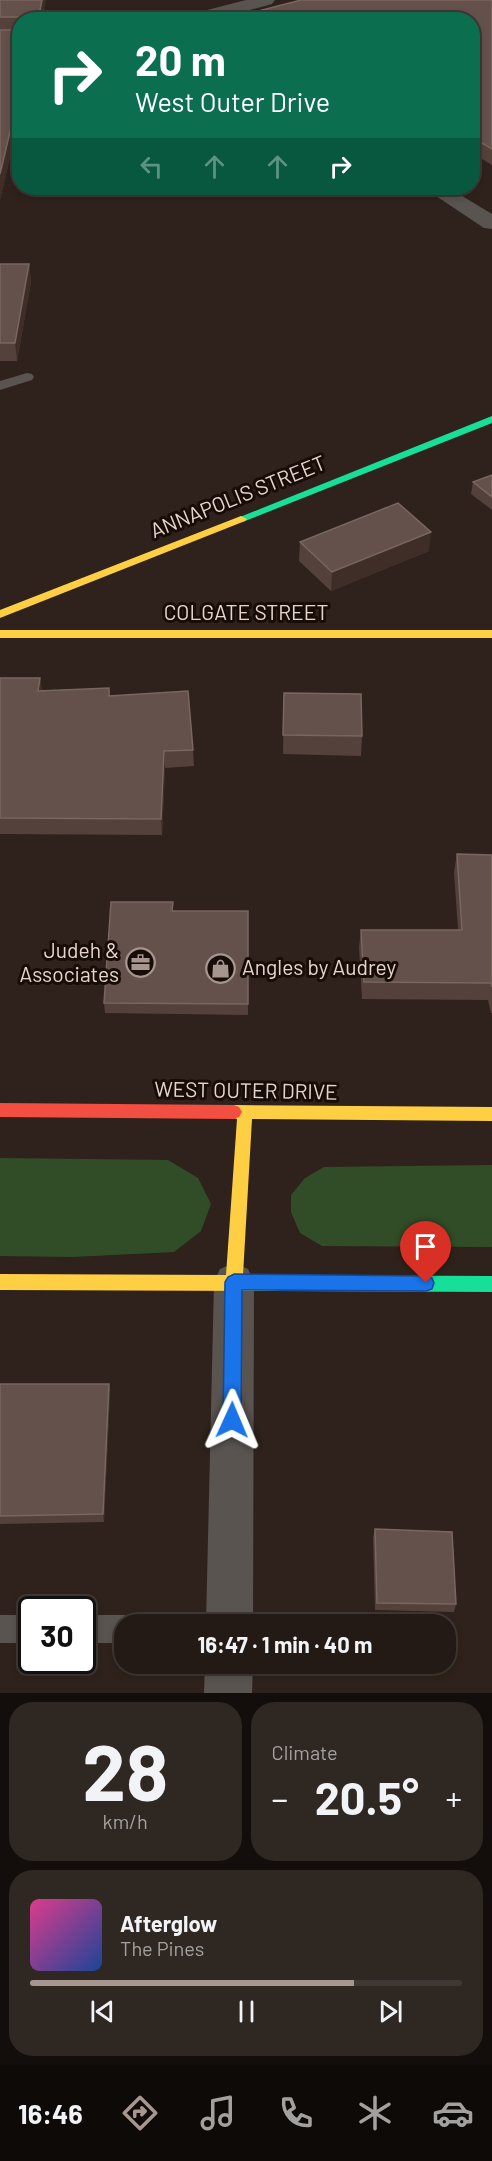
<!DOCTYPE html>
<meta charset="utf-8">
<style>
body{margin:0;font-family:Barlow,sans-serif;background:#2f2722;color:#f1f3f6;height:100vh;display:flex;flex-direction:column;font-size:22px;white-space:nowrap}
*{box-sizing:border-box;margin:0}
p{font-size:20px;color:#a3a1a0}
.icon{flex:none;width:33px;height:33px;fill:none;stroke:currentColor;stroke-width:2;stroke-linecap:round;stroke-linejoin:round}
.map{position:relative;height:1693px;overflow:hidden}
.side{display:flex;flex-direction:column;gap:9px;padding:9px;background:#130e0c;flex:1}
.side>*{flex:none}
.guide{position:absolute;left:12px;top:12px;width:468px;height:183px;border-radius:24px;box-shadow:0 3px 9px #0003,0 0 0 2px #403834;background:#0b6e4f;color:#fff;overflow:hidden}
.speed{position:absolute;left:18px;top:1596px;display:flex;gap:12px;font-size:30px;font-weight:700;text-align:center}
.speed>*{display:grid;place-content:center;width:78px;height:78px;border-radius:50%;background:#231a15;box-shadow:0 3px 9px #0003,0 0 0 2px #403834;line-height:1}
.speed .limit{border:3px solid #111;border-radius:9px;background:#fff;color:#111}
.pin{position:absolute;display:grid;place-items:center;width:51px;height:51px;color:#fff;margin:-62px -26px;border-radius:50% 50% 50% 0;rotate:-45deg;box-shadow:0 0 6px #0007}
.pin .icon{rotate:45deg}
.me{position:absolute;width:66px;margin:-33px;rotate:1deg;stroke-linejoin:round;filter:drop-shadow(0 0 4px #0008)}
.turn{display:flex;align-items:center;gap:21px;height:126px;padding:0 24px;font-size:27px}
.turn .icon{width:78px;height:78px;stroke-width:2.5}
.turn b{display:block;font-size:42px;line-height:51px}
.lanes{display:flex;align-items:center;height:57px;padding:0 24px;background:#0003;justify-content:center;gap:30px;direction:ltr}
.lanes .off{opacity:.35}
.big{font-size:45px;font-weight:700;line-height:1.1}
.side .tile{flex:1;display:flex;flex-direction:column;justify-content:center;gap:9px;min-width:0;padding:0 21px;border-radius:24px;background:#2f2722}
.side .dial{align-items:center;gap:0}
.dial b{font-size:78px;line-height:1}
.song{display:flex;align-items:center;gap:18px}
.cover{width:72px;height:72px;border-radius:9px;background:linear-gradient(135deg,hsl(330 70% 55%),hsl(220 70% 35%))}
.played{height:6px;border-radius:3px;background:linear-gradient(90deg,#a6968f 75%,#403834 75%)}
.keys{display:flex;justify-content:space-around;direction:ltr}
.heat{display:flex;justify-content:space-between;align-items:center;font-size:33px;direction:ltr}
.side .tiles{flex:1;display:grid;gap:9px;grid-template-columns:1fr 1fr}
.tile:last-child{grid-column:span 2}
.trip{position:absolute;left:114px;top:1614px;width:342px;height:60px;border-radius:24px;background:#231a15;box-shadow:0 3px 9px #0003,0 0 0 2px #403834;font-weight:700;line-height:60px;text-align:center}
.menu{display:flex;height:96px;justify-content:space-around;align-items:center;background:#0e0a08;color:#a3a1a0}
.menu .icon{width:42px;height:42px}
.menu .current{color:#a6968f}
.menu b{font-size:27px;color:#f1f3f6}
.map>svg:first-child{display:block}
.green{fill:#314d27}
.lines{fill:none;stroke-linecap:round;stroke-linejoin:round}
.lane{fill:#595450;fill-rule:evenodd}
.street{fill:#595450;fill-rule:evenodd}
.fast{fill:#16e098;fill-rule:evenodd}
.slow{fill:#ffcf43;fill-rule:evenodd}
.jam{fill:#f24e42;fill-rule:evenodd}
.wall{fill:#55413b}
.shaded-wall{fill:#3f2e28}
.building{fill:#65514b;stroke:#79665f;stroke-width:1.5}
.route{fill:#1a73e8;stroke:#114b97;stroke-width:1.5}
.labels{text-anchor:middle;stroke-width:6;stroke-linejoin:round;paint-order:stroke}
.street-label{font-size:21px;fill:#e6d5cd;stroke:#170c07}
.poi-label{font-size:21px;fill:#e6d5cd;stroke:#170c07;text-anchor:end}
</style>
<div class="map">
<svg width="492" height="1693" viewBox="0 0 492 1693">
<rect width="100%" height="100%" fill="#2f221c"/>
<path class="green" d="M 0,1158 L 168,1160 L 198,1178 L 211,1204 L 201,1231 L 174,1252 L 72,1257 L 0,1256 Z
M 492,1165 L 492,1247 L 322,1246 L 300,1233 L 291,1212 L 291,1195 L 305,1178 L 324,1167 Z"/>
<g class="lines">
<path class="lane" d="M 27,373 L 32,374 L 34,377 L 32,380 L 0,390 L 0,381 Z
M 0,1615 L 32,1615 L 32,1643 L 0,1643 Z
M 82,1615 L 124,1615 L 134,1619 L 136,1624 L 124,1624 L 124,1643 L 82,1643 Z"/>
<path class="street" d="M 246,0 L 275,0 L 272,4 L 213,20 L 181,20 L 184,16 Z
M 424,188 L 449,188 L 492,214 L 492,229 L 484,228 Z
M 234,1263 L 248,1269 L 254,1282 L 253,1624 L 206,1624 L 214,1282 L 220,1269 Z
M 205,1664 L 253,1664 L 252,1693 L 204,1693 Z"/>
<path class="fast" d="M 492,416 L 492,423 L 245,521 L 241,522 L 235,519 Z
M 275,1275 L 492,1276 L 492,1292 L 275,1291 L 269,1288 L 267,1283 L 269,1278 Z"/>
<path class="slow" d="M 241,516 L 247,519 L 245,521 L 0,618 L 0,610 Z
M 0,630 L 492,630 L 492,638 L 0,638 Z
M 234,1105 L 492,1107 L 492,1121 L 252,1119 L 243,1275 L 275,1275 L 281,1278 L 283,1283 L 281,1288 L 275,1291 L 0,1290 L 0,1274 L 226,1275 L 237,1119 L 229,1117 L 226,1112 L 229,1107 Z"/>
<path class="jam" d="M 0,1103 L 234,1105 L 239,1107 L 242,1112 L 239,1117 L 234,1119 L 0,1117 Z"/>
</g>
<path class="wall" d="M 0,0 L 42,20 L 20,20 L 20,114 L 0,200 Z
M 492,0 L 492,165 L 472,153 L 472,20 L 262,20 L 262,10 Z
M 0,264 L 29,264 L 31,282 L 17,361 L 0,361 Z
M 492,475 L 492,510 L 471,494 L 473,482 Z
M 300,542 L 429,551 L 331,591 L 299,561 Z
M 0,678 L 40,678 L 42,691 L 109,688 L 110,696 L 193,750 L 194,766 L 165,768 L 162,835 L 0,834 Z
M 284,693 L 362,736 L 361,756 L 283,754 Z
M 457,854 L 492,855 L 492,1013 L 491,1013 L 488,1000 L 362,999 L 359,947 L 361,930 L 458,930 L 454,872 Z
M 173,902 L 173,911 L 248,1004 L 248,1015 L 105,1013 L 104,1003 Z
M 0,1384 L 109,1384 L 110,1393 L 104,1522 L 0,1524 L 0,1525 Z
M 375,1529 L 456,1604 L 454,1612 L 375,1610 L 373,1537 Z"/>
<path class="shaded-wall" d="M 42,0 L 46,0 L 42,20 L 38,20 Z
M 20,90 L 20,114 L 0,200 L 0,174 Z
M 29,264 L 31,282 L 17,361 L 15,343 Z
M 431,532 L 429,551 L 331,591 L 332,572 Z
M 40,678 L 42,695 L 38,691 Z
M 164,751 L 165,768 L 162,835 L 161,819 Z
M 109,1384 L 110,1393 L 104,1522 L 103,1514 Z"/>
<path class="building" d="M 0,0 L 42,0 L 38,20 L 20,20 L 20,17 L 0,17 Z
M 301,0 L 492,0 L 492,149 L 472,137 L 472,20 L 277,20 L 262,10 Z
M 0,30 L 20,30 L 20,90 L 0,174 Z
M 0,264 L 29,264 L 15,343 L 0,343 Z
M 492,475 L 492,497 L 473,482 Z
M 398,503 L 431,532 L 332,572 L 300,542 Z
M 0,678 L 40,678 L 38,691 L 109,688 L 109,696 L 188,691 L 193,750 L 164,751 L 161,819 L 0,818 Z
M 284,693 L 361,694 L 362,736 L 283,735 Z
M 457,854 L 492,855 L 492,987 L 491,983 L 364,982 L 361,930 L 462,930 Z
M 111,902 L 173,902 L 172,911 L 248,911 L 248,1004 L 104,1003 Z
M 0,1384 L 109,1384 L 103,1514 L 0,1516 Z
M 375,1529 L 452,1532 L 456,1604 L 377,1603 Z"/>
<path class="route" d="M 234,1274 L 426,1276 L 432,1278 L 434,1283 L 432,1289 L 426,1291 L 242,1290 L 241,1420 L 239,1426 L 232,1429 L 226,1426 L 223,1420 L 225,1282 L 228,1277 Z"/>
<defs>
<symbol id="office-ring" viewBox="-11 -11 22 22"><circle r="9.5" fill="#170c07" stroke="#a6968f" stroke-width="1.5"/><path d="M-6-3h4V-5.5h4V-3h4V5H-6ZM-1-4.5V-3h2v-1.5ZM-6 0V1H6V0Z" fill="#a6968f"/></symbol>
<symbol id="shop-ring" viewBox="-11 -11 22 22"><circle r="9.5" fill="#170c07" stroke="#a6968f" stroke-width="1.5"/><path d="M-5-2.5h2.3a2.7 3.5 0 0 1 5.4 0H5L5.5 6h-11ZM-1.5-2.5h3a1.5 2.3 0 0 0-3 0Z" fill="#a6968f"/></symbol>
</defs>
<g fill-rule="evenodd">
<use href="#office-ring" x="124" y="946" width="33" height="33"/>
<use href="#shop-ring" x="204" y="952" width="33" height="33"/>
</g>
<g class="labels">
<g class="street-label">
<text transform="translate(238 497) rotate(-22)" y="7">ANNAPOLIS STREET</text>
<text x="246" y="620">COLGATE STREET</text>
<text transform="translate(246 1091) rotate(1)" y="7">WEST OUTER DRIVE</text>
</g>
<g class="poi-label">
<text x="119" y="958">Judeh &amp;<tspan x="119" dy="24">Associates</tspan></text>
<text x="242" y="975" text-anchor="start">Angles by Audrey</text>
</g>
</g>
</svg>
<div class="speed"><div class="limit">30</div></div>
<div class="pin" style="left:426px;top:1283px;background:#d93025"><svg class="icon" aria-label="arrive" viewBox="0 0 24 24"><path d="M6 21V4h12l-3 4 3 4H6"/></svg></div>
<svg class="me" style="left:232px;top:1420px" viewBox="-20 -20 40 40"><path d="M0-17L14 15 0 8-14 15z" fill="#1a73e8" stroke="#fff" stroke-width="4"/></svg>
<div class="trip">16:47 · 1 min · 40 m</div>
<div class="guide">
<div class="turn"><svg class="icon" aria-label="right" viewBox="0 0 24 24"><path d="M7 20v-9h11M14 6l5 5-5 5"/></svg><div><b>20 m</b>West Outer Drive</div></div>
<div class="lanes"><svg class="icon off" aria-label="left" viewBox="0 0 24 24"><path d="M17 20v-9H6M10 6l-5 5 5 5"/></svg><svg class="icon off" aria-label="ahead" viewBox="0 0 24 24"><path d="M12 20V5M6 11l6-6 6 6"/></svg><svg class="icon off" aria-label="ahead" viewBox="0 0 24 24"><path d="M12 20V5M6 11l6-6 6 6"/></svg><svg class="icon" aria-label="right" viewBox="0 0 24 24"><path d="M7 20v-9h11M14 6l5 5-5 5"/></svg></div>
</div>
</div>
<section class="side">
<div class="tiles">
<div class="tile dial"><b>28</b><p>km/h</p></div>
<div class="tile"><p>Climate</p>
<div class="heat"><a>−</a><b class="big">20.5°</b><a>+</a></div>
</div>
<div class="tile">
<div class="song"><i class="cover"></i><div><b>Afterglow</b><p>The Pines</p></div></div>
<div class="played"></div>
<div class="keys"><svg class="icon" aria-label="previous" viewBox="0 0 24 24"><path d="M18 5L8 12l10 7zM5 5v14"/></svg><svg class="icon" aria-label="pause" viewBox="0 0 24 24"><path d="M8 5v14M16 5v14"/></svg><svg class="icon" aria-label="next" viewBox="0 0 24 24"><path d="M6 5l10 7-10 7zM19 5v14"/></svg></div>
</div>
</div>
</section>
<nav class="menu">
<b>16:46</b>
<svg class="icon current" aria-label="directions" viewBox="0 0 24 24"><path d="M12 3l9 9-9 9-9-9zM9 14v-3h6M13 9l2 2-2 2"/></svg>
<svg class="icon" aria-label="music" viewBox="0 0 24 24"><path d="M9 18V5l10-2v13"/><circle cx="6" cy="18" r="3"/><circle cx="16" cy="16" r="3"/></svg>
<svg class="icon" aria-label="phone" viewBox="0 0 24 24"><path d="M5 4h4l2 5-3 2q2 4 5 5l2-3 5 2v4C11 20 4 13 5 4z"/></svg>
<svg class="icon" aria-label="climate" viewBox="0 0 24 24"><path d="M12 3v18M4 7l16 10M4 17L20 7"/></svg>
<svg class="icon" aria-label="car" viewBox="0 0 24 24"><path d="M5 17H2v-5l4-1 3-4h7l3 4 3 1v5h-3M9 17h6M6 11h13"/><circle cx="7" cy="17" r="2"/><circle cx="17" cy="17" r="2"/></svg>
</nav>
